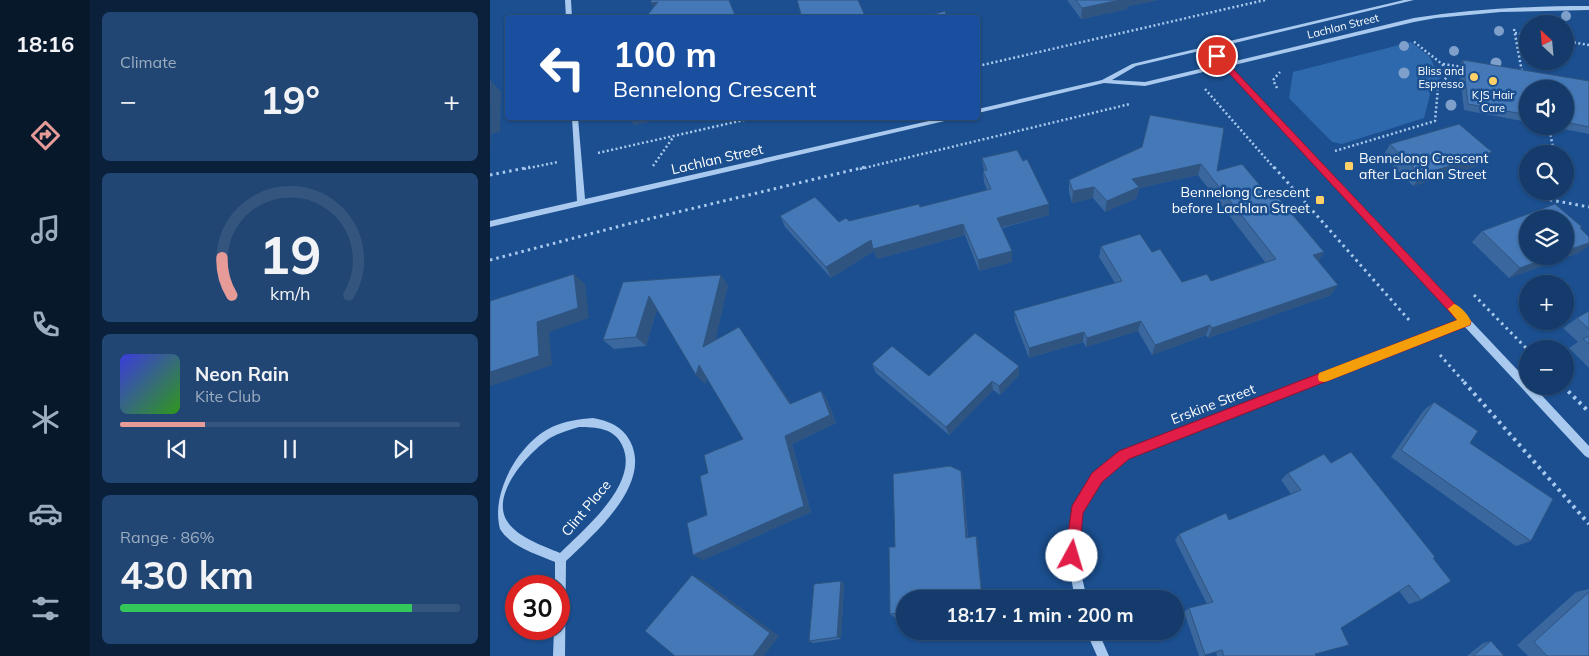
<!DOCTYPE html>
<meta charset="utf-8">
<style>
body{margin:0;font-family:Mulish,sans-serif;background:#214673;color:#f1f3f6;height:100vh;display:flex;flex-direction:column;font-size:19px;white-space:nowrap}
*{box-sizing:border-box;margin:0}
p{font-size:16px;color:#9dadc1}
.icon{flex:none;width:28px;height:28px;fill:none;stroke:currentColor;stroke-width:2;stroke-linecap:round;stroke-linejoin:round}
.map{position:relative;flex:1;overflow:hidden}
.drawer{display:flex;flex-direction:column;gap:12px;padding:12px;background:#0b203b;width:400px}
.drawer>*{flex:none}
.banner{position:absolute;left:15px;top:15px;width:475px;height:105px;border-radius:5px;box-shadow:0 1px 4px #0004,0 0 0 1px #33557e;background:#1a4fa0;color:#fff;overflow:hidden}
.needle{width:32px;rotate:334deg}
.fabs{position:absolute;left:1029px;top:15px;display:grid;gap:10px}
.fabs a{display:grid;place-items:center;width:55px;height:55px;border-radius:50%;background:#143b6b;box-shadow:0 1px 4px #0004,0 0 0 1px #33557e;font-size:25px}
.speed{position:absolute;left:15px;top:575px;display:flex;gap:10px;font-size:25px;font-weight:700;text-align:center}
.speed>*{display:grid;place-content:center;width:65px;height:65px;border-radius:50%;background:#143b6b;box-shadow:0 1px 4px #0004,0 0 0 1px #33557e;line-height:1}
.speed .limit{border:8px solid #d22;background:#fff;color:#111}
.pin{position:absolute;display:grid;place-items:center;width:42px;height:42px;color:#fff;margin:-21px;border:2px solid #fff;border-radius:50%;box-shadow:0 1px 5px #0007}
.me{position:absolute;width:55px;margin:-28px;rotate:6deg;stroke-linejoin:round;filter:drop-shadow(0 0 4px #0008)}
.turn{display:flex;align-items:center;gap:18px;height:105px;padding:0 25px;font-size:22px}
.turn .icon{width:65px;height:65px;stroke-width:2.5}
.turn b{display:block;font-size:35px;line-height:42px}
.big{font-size:38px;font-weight:700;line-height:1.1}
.drawer .card{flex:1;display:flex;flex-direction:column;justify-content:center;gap:8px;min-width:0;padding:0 18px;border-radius:8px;background:#214673}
.drawer .dial{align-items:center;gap:0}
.dial svg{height:130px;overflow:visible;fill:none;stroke:#33557e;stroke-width:7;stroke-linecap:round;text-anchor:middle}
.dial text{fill:#f1f3f6;stroke:none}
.song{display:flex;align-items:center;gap:15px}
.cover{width:60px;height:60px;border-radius:8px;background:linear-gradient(135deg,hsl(240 70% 55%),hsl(110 70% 35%))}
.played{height:5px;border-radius:2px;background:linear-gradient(90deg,#e69b98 25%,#33557e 25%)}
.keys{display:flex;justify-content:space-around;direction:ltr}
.heat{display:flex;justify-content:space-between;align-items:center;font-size:28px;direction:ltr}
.charge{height:8px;border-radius:4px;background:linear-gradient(90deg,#34c759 86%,#33557e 0)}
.trip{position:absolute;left:406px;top:590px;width:288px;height:50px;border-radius:25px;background:#143b6b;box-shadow:0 1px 4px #0004,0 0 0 1px #33557e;font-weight:700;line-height:50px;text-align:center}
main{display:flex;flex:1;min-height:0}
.dock{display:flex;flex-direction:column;width:90px;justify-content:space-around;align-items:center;background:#08182b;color:#9dadc1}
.dock .icon{width:35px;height:35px}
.dock .selected{color:#e69b98}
.dock b{font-size:22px;color:#f1f3f6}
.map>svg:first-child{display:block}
.green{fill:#2e69ad}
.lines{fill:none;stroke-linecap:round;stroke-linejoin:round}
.path-far2{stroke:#a9c9ee;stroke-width:2.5;stroke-dasharray:2 2.5;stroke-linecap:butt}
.path-far1{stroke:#a9c9ee;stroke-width:3;stroke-dasharray:2.5 4;stroke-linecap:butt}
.path{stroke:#a9c9ee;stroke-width:4;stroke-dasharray:3 4.5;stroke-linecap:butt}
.minor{fill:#a9c9ee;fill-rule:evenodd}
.tree{fill:#7ea0ca}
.wall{fill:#3a679d}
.shaded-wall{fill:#305480}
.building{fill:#4478b7;stroke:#305480}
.route{fill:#e11d48;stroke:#92132f}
.slow{fill:#f59e0b}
.poi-dot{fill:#ffd166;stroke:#1b4f8f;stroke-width:2}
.labels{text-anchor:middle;stroke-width:5;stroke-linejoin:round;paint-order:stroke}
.far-street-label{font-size:11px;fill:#fff;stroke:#1b4f8f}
.far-poi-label{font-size:11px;fill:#fff;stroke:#1b4f8f;text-anchor:end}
.poi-label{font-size:14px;fill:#fff;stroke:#1b4f8f;text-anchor:start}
.street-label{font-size:14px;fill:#fff;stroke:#1b4f8f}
</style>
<main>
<nav class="dock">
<b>18:16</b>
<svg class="icon selected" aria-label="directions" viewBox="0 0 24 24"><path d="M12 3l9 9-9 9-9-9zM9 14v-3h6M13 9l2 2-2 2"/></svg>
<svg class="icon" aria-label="music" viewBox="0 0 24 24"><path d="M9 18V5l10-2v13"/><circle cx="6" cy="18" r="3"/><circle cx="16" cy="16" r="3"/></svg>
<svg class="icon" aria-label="phone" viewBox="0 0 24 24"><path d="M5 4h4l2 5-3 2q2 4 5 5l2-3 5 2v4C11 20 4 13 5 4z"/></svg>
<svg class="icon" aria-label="climate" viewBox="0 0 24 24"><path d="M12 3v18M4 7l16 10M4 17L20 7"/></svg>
<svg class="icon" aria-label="car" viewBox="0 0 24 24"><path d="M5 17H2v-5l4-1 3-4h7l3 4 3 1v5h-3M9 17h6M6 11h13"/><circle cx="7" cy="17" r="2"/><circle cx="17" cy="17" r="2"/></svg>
<svg class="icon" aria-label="filters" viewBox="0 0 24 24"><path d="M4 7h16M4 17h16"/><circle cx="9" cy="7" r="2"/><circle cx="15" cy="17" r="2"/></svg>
</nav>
<section class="drawer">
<div class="card"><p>Climate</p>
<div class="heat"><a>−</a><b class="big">19°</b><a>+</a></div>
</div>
<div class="card dial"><svg viewBox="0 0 100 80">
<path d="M14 69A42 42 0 1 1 86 69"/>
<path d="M14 69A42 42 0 0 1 8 46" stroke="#e69b98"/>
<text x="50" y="56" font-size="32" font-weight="700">19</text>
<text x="50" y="72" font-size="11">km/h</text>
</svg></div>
<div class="card">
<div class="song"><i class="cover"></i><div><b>Neon Rain</b><p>Kite Club</p></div></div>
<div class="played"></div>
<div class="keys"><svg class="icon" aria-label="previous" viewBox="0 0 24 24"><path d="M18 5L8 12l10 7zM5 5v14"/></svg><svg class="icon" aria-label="pause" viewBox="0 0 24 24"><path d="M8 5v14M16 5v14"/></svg><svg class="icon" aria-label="next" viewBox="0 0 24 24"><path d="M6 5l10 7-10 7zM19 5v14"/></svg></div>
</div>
<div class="card"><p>Range · 86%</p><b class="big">430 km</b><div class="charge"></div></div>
</section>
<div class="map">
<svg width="1099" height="656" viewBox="0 0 1099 656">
<rect width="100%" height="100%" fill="#1b4f8f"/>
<path class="green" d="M 921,42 L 940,57 L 944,66 L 952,70 L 953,74 L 941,91 L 934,118 L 852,144 L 842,142 L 799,98 L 803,72 Z"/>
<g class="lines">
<path class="path-far2" d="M 1024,29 L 1032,72
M 1025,33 L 1038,35
M 1075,41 L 1099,45
M 953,64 L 972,67
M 488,66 L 775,0
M 787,88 L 783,80 L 790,72
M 715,89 L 785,169
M 1059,126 L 1064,154
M 845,151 L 945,121 L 948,88 L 960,73 L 952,64 L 923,41
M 108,153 L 263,118
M 163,166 L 184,136
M 34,169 L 68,162
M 370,169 L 640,104"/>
<path class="path-far1" d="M 784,167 L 919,320
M 0,175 L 40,167
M 1050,191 L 1061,200 L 1099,207
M 0,260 L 138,224 L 375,167
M 984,295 L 1038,350
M 950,355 L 975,383"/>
<path class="path" d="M 974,382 L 1099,524
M 1073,386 L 1099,412"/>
<path class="minor" d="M 75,0 L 81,0 L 82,18 L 76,18 Z
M 914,0 L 924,0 L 724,48 L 737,63 L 924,18 C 982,9 1040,6 1099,6 L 1099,10 L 1011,12 L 946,18 L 924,22 L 740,66 L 1038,381 L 1038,386 L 1043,386 L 1099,446 L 1099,458 L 1095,456 L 974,326 L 638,458 L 611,480 L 592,512 L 587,556 L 597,599 L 585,599 L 577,556 L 582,511 L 603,474 L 630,452 L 969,320 L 734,67 L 655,86 L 614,83 L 488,113 L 488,109 L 612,80 L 642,64 ZM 718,49 L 731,64 L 655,82 L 622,80 L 646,66 Z
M 82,118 L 88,118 L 95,199 L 452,118 L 462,118 L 459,120 L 0,227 L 0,221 L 87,201 Z
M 103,418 C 119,421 132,426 140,441 C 163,484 103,535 76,561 L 75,656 L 63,656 L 64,629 L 69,629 L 69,586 L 65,586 L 65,562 C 47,554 21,547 10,529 C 0,492 30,442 62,427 C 75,421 89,419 103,418 ZM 89,427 C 106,427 124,428 132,445 C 151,483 93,530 70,553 C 52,545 28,538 17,521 C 0,494 39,452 60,438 C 69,433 79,430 89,427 Z
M 596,631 L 608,631 L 619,656 L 607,656 Z"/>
</g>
<g class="tree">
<circle cx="1076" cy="16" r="5"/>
<circle cx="1009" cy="31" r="5"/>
<circle cx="914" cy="46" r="5"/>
<circle cx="964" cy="51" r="5"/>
<circle cx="1006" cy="63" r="5.5"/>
<circle cx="914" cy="73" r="5.5"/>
<circle cx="961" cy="105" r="5.5"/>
</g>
<path class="wall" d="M 577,0 L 668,0 L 638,6 L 638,9 L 591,19 Z
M 973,60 L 1099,81 L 1099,134 L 1057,126 L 1075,126 L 1075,89 L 1038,89 L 1038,122 L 974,110 L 969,67 Z
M 660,115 L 727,171 L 774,190 L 834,252 L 828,262 L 841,295 L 718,338 L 716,335 L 662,355 L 648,331 L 596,347 L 593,342 L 539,358 L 525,321 L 524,311 L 625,283 L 609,257 L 611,246 L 662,252 L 692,282 L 721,281 L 775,262 L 708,175 L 649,188 L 647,198 L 615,212 L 603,198 L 582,203 L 579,192 L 579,180 L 652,147 Z
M 900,144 L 993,164 L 923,186 L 893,156 Z
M 492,158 L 533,161 L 559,204 L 559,215 L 512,228 L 522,251 L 522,262 L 489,271 L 475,235 L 387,259 L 384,251 L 341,278 L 295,227 L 290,216 L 349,222 L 359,221 L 430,207 L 497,190 L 494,182 L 493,171 L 494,171 Z
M 1090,229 L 1091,252 L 1019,278 L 982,242 L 992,231 Z
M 133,282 L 238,285 L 225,340 L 256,337 L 301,404 L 331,391 L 337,400 L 346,423 L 302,444 L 321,512 L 213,560 L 217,515 L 218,473 L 253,439 L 217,378 L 215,384 L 167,309 L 156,346 L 124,349 L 113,340 Z
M 1099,311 L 1099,368 L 1079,348 L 1088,342 L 1073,328 L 1087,318 Z
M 382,364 L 439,376 L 529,366 L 529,375 L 510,395 L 503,390 L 459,435 L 386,373 Z
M 944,402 L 980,443 L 1041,541 L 1026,546 L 901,457 L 934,410 Z
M 841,463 L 943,558 L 931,600 L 919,604 L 909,591 L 851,628 L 825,654 L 826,656 L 727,656 L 726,652 L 713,656 L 709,656 L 694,612 L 699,608 L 717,604 L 685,540 L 689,534 L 739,520 L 801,494 L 791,480 L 798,473 Z
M 471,471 L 473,478 L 478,538 L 486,536 L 488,542 L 415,599 L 415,616 L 405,618 L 400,614 L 405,547 Z
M 351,581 L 354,584 L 351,639 L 323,643 L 319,641 Z
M 1099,589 L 1099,656 L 1038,656 L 1027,645 L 1086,592 Z
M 1001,641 L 1014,656 L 977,656 L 993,643 Z"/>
<path class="shaded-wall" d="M 630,0 L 668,0 L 638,6 L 638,9 L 591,19 L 592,8 Z
M 168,2 L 167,14 L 161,3 Z
M 1,81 L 11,92 L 10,132 L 1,134 L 0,150 Z
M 140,118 L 179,118 L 144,125 Z
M 1002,152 L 993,164 L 923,186 L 931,175 Z
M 711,164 L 708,175 L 649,188 L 647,198 L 615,212 L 617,201 L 642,179 Z
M 604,187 L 603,198 L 582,203 L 583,191 Z
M 559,204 L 559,215 L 508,228 L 507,218 Z
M 473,224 L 475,235 L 387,259 L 384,251 L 341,278 L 336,267 L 381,240 Z
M 1099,243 L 1099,245 L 1091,252 L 1019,278 L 1030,268 L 1062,256 L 1075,256 L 1075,251 Z
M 522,251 L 522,262 L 489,271 L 488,260 Z
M 834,252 L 828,262 L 823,255 Z
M 84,274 L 95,284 L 99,318 L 59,332 L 62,365 L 1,386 L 0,386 L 0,372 L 47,322 Z
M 231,275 L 238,285 L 222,356 L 213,347 Z
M 848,285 L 841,295 L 718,338 L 722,328 Z
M 159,296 L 168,306 L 156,346 L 146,337 Z
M 651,321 L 648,331 L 596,347 L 597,338 Z
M 720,325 L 716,335 L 662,355 L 665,345 Z
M 249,327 L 256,337 L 307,412 L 300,404 Z
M 594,332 L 593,342 L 539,358 L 539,348 Z
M 209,365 L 217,374 L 215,384 L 206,375 Z
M 529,366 L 529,375 L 510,395 L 509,386 Z
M 502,381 L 503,390 L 459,435 L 456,427 Z
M 331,391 L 337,400 L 346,423 L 302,444 L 321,512 L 213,560 L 203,555 Z
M 471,471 L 473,478 L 478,544 L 476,538 Z
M 486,536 L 488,542 L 493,599 L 492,599 Z
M 202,575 L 213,580 L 289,636 L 274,656 L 263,656 Z
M 351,581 L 354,584 L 351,639 L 347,637 Z"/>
<path class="building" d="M 161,0 L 239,0 L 246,18 L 155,18 L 168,2 L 161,3 Z
M 307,0 L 368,0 L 376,18 L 312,18 Z
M 586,0 L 630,0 L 592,8 Z
M 455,11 L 457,18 L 431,18 Z
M 973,60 L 1099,81 L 1099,127 L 1075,122 L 1075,89 L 1038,89 L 1038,115 L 978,104 Z
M 0,80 L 1,81 L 0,108 Z
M 660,115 L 734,128 L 727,171 L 752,164 L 774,190 L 780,188 L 834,252 L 823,255 L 848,285 L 722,328 L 720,325 L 665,345 L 651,321 L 597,338 L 594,332 L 539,348 L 524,311 L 632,281 L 611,246 L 650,234 L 662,252 L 670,249 L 692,282 L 717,274 L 721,281 L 786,259 L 711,164 L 642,179 L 649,187 L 617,201 L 604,187 L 583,191 L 579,180 L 652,147 Z
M 969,124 L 1002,152 L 931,175 L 900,144 Z
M 527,150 L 533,161 L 537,159 L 559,204 L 507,218 L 522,251 L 488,260 L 473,224 L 383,249 L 381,240 L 336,267 L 290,216 L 325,197 L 349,222 L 356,218 L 359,221 L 429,204 L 430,207 L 501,189 L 493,171 L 497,170 L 492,158 Z
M 1065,204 L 1092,227 L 1090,228 L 1099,237 L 1099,243 L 1075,251 L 1075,219 L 1038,219 L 1038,256 L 1062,256 L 1030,268 L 992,231 Z
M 84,274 L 88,308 L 47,322 L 49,356 L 0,372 L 0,301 Z
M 231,275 L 213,347 L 249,327 L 300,404 L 331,391 L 340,415 L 295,436 L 314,506 L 203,555 L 197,523 L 217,515 L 210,476 L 218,473 L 214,455 L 253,439 L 209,365 L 206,375 L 159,296 L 146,337 L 113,340 L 133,282 Z
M 1099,311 L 1099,329 L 1087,318 Z
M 485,333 L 529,366 L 509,386 L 502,381 L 456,427 L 382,364 L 402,346 L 439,376 Z
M 1099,336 L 1099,344 L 1093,339 Z
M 944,402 L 988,431 L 980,443 L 1063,499 L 1041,541 L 911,450 Z
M 861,452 L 945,557 L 943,558 L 961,581 L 931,600 L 919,585 L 851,628 L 859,645 L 825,654 L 826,656 L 734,656 L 732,650 L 715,655 L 699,608 L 723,602 L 689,534 L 736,513 L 739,520 L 811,490 L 798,473 L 834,454 L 841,463 Z
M 460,466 L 471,471 L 476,538 L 486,536 L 492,599 L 415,599 L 415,612 L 400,614 L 399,547 L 405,547 L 403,474 Z
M 202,575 L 280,633 L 263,656 L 185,656 L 155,631 Z
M 351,581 L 347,637 L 319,641 L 324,584 Z
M 1099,592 L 1099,656 L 1057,656 L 1044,642 Z
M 1001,641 L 1014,656 L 983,656 Z"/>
<path class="route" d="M 725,55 L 730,55 L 981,321 L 980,325 L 639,459 L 612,482 L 593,513 L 589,556 L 587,561 L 582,563 L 577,561 L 575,556 L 582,506 L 602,473 L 629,451 L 967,320 L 725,58 Z"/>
<path class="slow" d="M 964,304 C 971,306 978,315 981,321 L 980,325 L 838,381 L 834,382 L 829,381 L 828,377 L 829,373 L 967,320 L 958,309 Z"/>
<g class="poi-dot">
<circle cx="984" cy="77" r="5"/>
<circle cx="1003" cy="81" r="5"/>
<rect x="854" y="161" width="10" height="10" rx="2.5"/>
<rect x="825" y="195" width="10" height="10" rx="2.5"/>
</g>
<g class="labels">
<g class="far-street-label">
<text transform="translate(853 26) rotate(-14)" y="4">Lachlan Street</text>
</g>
<g class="far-poi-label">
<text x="974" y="75">Bliss and<tspan x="974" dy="13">Espresso</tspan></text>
<text x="1003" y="99" text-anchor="middle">KJS Hair<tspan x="1003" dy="13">Care</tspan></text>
</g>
<g class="poi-label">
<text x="869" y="163">Bennelong Crescent<tspan x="869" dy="16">after Lachlan Street</tspan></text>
<text x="820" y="197" text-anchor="end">Bennelong Crescent<tspan x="820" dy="16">before Lachlan Street</tspan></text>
</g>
<g class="street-label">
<text transform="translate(227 159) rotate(-13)" y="5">Lachlan Street</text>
<text transform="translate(723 404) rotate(-21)" y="5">Erskine Street</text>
<text transform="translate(96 508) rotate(-50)" y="5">Clint Place</text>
</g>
</g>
</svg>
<div class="fabs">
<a><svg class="needle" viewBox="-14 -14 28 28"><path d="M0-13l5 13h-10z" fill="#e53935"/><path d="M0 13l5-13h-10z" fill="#9dadc1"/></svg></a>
<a><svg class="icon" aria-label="sound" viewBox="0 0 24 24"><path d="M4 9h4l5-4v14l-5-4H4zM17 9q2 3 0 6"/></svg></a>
<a><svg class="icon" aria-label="search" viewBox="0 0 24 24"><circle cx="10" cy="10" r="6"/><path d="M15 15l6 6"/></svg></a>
<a><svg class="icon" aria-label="layers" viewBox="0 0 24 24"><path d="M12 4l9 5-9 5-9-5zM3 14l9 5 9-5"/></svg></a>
<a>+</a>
<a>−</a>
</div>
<div class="speed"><div class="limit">30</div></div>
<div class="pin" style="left:727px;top:56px;background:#d93025"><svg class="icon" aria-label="arrive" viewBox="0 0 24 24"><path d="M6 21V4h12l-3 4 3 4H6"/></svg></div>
<svg class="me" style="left:582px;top:556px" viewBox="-20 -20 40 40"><circle r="19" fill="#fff"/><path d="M0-13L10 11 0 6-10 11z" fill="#e11d48"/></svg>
<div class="trip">18:17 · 1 min · 200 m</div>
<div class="banner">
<div class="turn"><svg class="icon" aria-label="left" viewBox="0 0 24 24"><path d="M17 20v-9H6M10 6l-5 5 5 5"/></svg><div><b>100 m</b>Bennelong Crescent</div></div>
</div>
</div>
</main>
